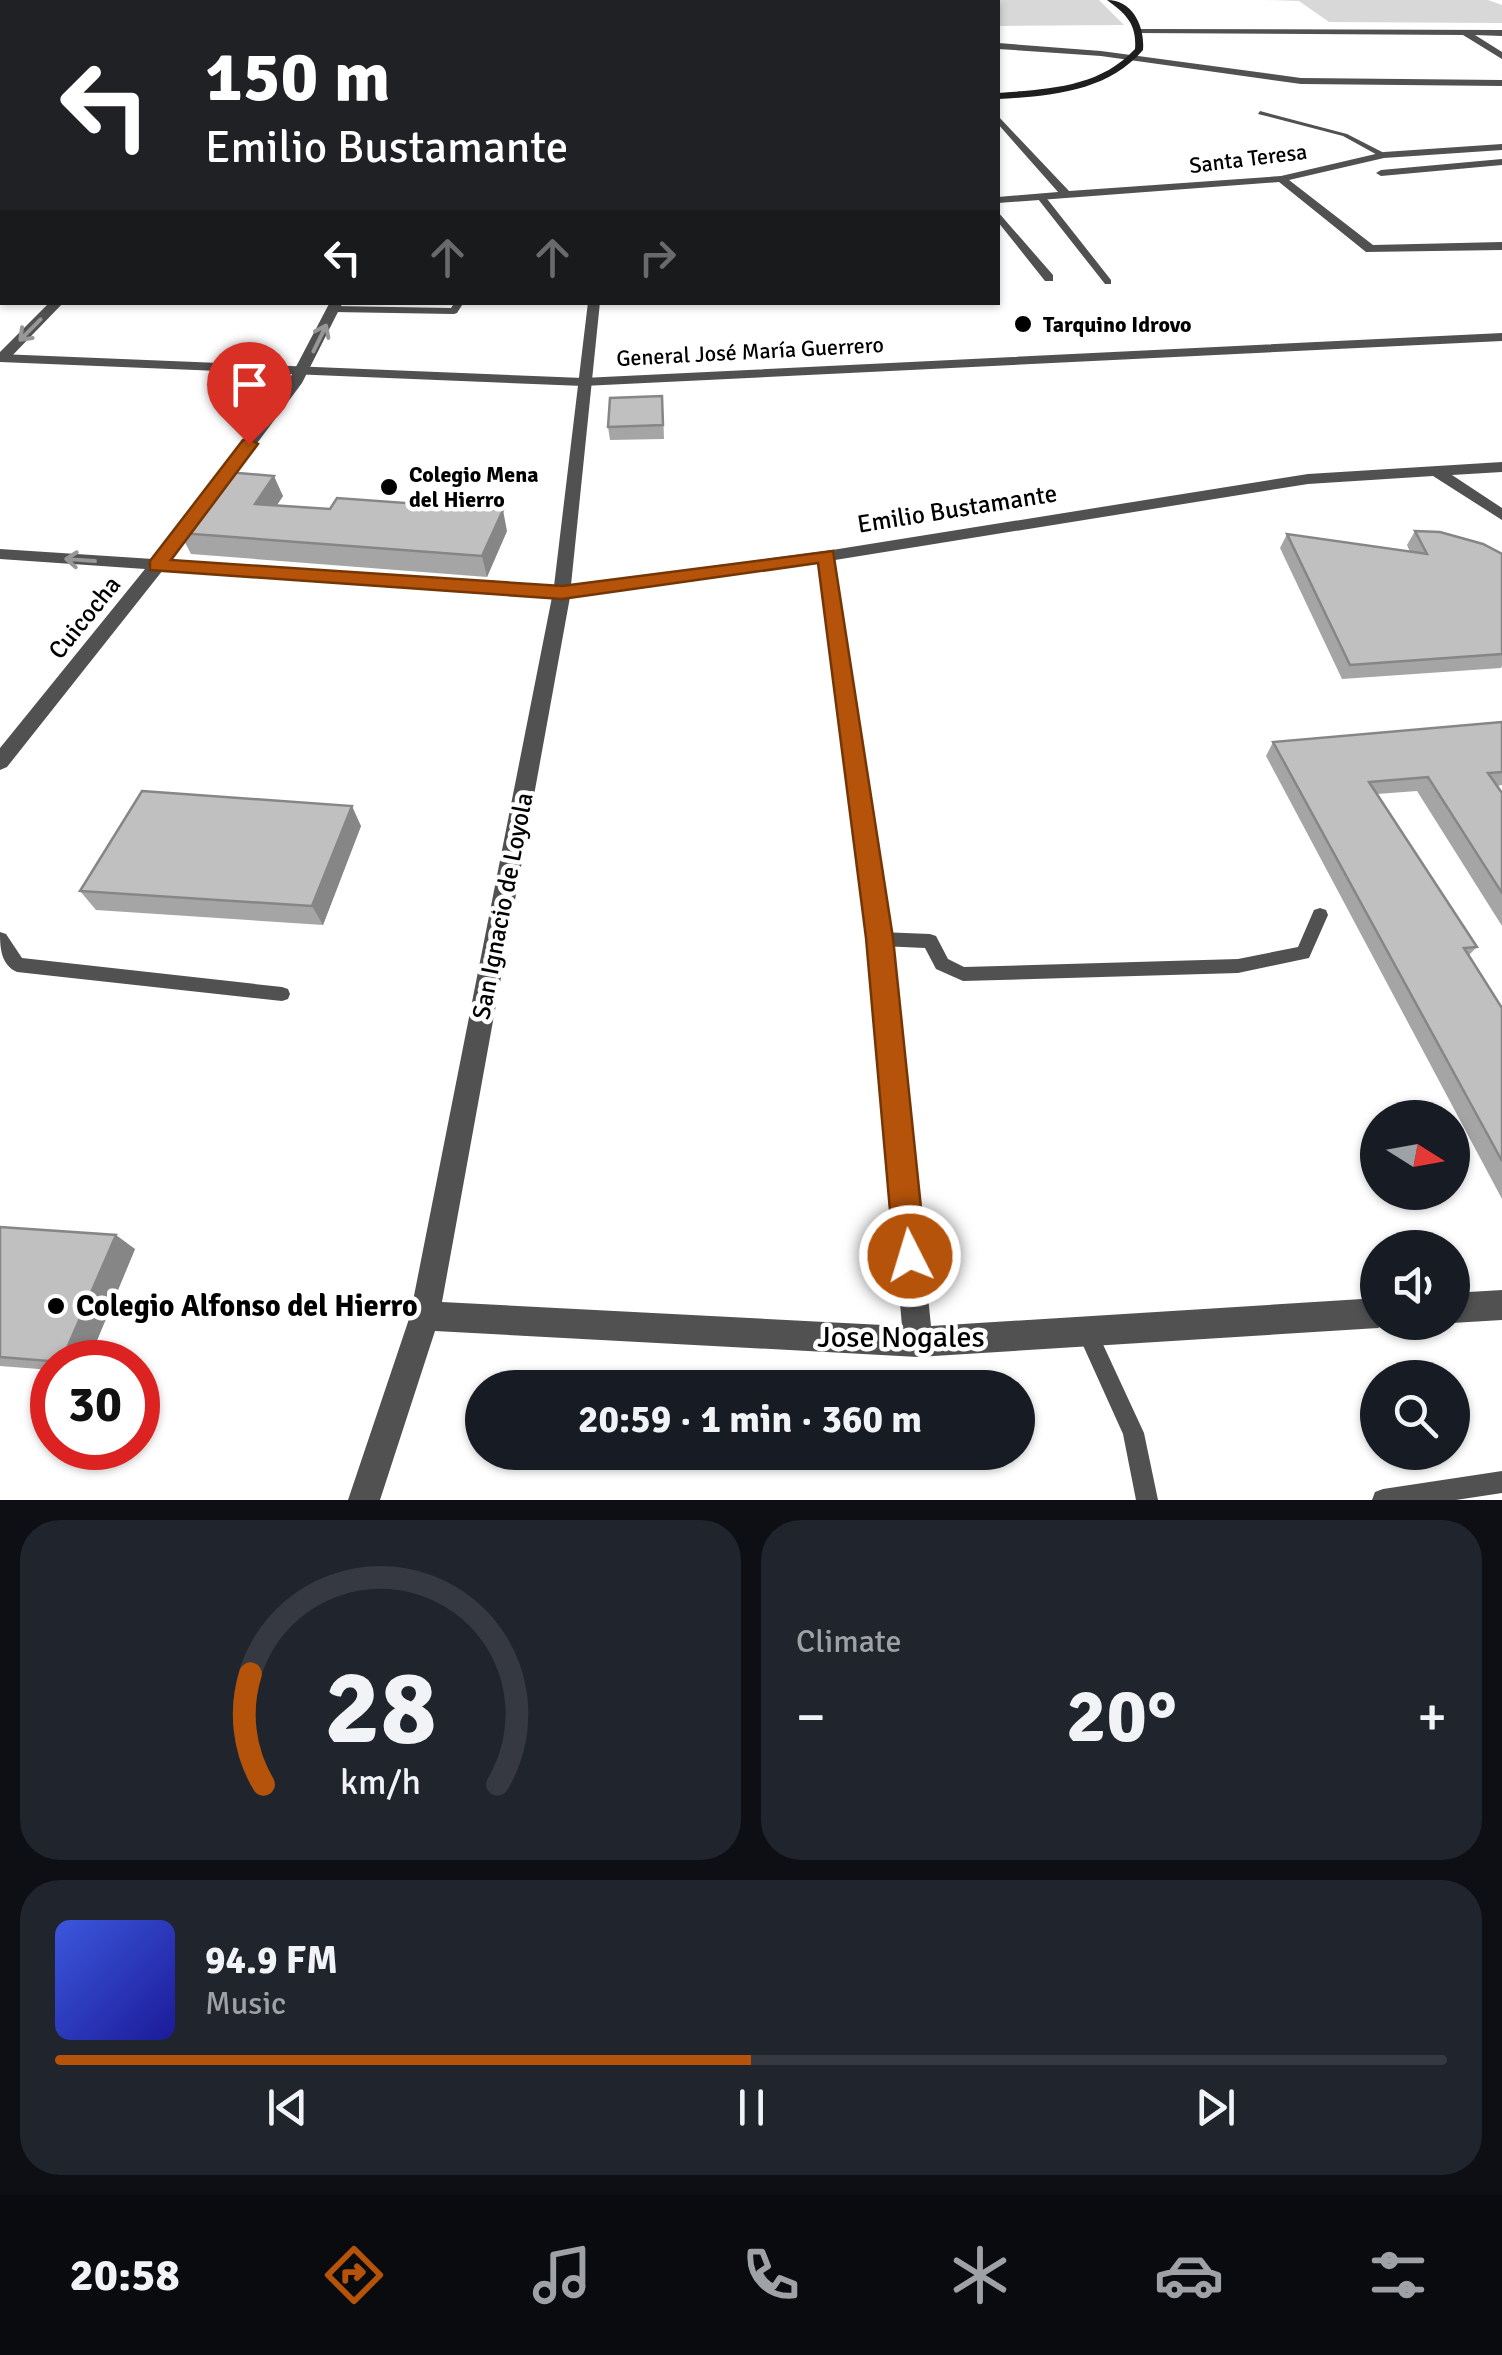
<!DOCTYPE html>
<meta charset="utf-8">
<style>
body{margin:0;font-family:Signika,sans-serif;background:#20242c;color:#f1f3f6;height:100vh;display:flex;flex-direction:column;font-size:38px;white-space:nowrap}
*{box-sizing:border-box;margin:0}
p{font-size:32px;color:#9ea1a6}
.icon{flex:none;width:55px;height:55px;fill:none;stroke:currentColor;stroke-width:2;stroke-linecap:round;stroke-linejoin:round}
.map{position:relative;height:1500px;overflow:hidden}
.sheet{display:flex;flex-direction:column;gap:20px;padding:20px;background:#0d0f14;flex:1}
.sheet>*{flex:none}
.guide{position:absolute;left:0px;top:0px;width:1000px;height:305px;box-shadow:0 2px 8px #0004;background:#202124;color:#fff;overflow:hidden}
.needle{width:65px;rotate:101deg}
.controls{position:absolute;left:1360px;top:1100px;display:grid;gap:20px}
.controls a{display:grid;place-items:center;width:110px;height:110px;border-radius:50%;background:#171b24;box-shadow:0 2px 8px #0004;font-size:50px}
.speed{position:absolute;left:30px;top:1340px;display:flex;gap:20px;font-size:50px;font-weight:700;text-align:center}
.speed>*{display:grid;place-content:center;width:130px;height:130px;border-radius:50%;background:#171b24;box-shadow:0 2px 8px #0004;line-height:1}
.speed .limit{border:15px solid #d22;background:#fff;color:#111}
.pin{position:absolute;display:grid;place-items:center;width:85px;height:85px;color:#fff;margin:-102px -42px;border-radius:50% 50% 50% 0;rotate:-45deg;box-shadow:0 0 10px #0007}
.pin .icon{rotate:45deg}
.me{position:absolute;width:110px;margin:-55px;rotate:355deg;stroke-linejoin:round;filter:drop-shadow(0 0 8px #0008)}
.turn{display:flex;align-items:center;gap:35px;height:210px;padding:0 40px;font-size:45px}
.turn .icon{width:130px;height:130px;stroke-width:2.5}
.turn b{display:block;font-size:70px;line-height:85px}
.lanes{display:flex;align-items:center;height:95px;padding:0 40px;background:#0003;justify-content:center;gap:50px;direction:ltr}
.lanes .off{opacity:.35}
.big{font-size:75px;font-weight:800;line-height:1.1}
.sheet .tile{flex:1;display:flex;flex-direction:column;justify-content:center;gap:15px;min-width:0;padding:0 35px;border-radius:40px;background:#20242c}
.sheet .dial{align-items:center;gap:0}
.dial svg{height:260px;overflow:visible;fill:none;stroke:#363941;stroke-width:7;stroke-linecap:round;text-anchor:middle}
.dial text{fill:#f1f3f6;stroke:none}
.song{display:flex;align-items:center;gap:30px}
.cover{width:120px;height:120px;border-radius:15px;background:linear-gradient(135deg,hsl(230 70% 55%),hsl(240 70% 35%))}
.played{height:10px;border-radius:5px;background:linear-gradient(90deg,#b45309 50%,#363941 50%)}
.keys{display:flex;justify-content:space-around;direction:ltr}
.heat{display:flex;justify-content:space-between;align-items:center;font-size:55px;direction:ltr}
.sheet .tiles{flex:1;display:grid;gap:20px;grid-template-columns:1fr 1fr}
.tile:last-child{grid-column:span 2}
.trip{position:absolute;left:465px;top:1370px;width:570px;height:100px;border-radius:50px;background:#171b24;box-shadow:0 2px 8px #0004;font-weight:800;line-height:100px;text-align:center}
.dock{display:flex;height:160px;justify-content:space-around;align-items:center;background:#090b0e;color:#9ea1a6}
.dock .icon{width:70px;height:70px}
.dock .active{color:#b45309}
.dock b{font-size:45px;color:#f1f3f6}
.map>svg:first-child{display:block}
.green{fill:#d8d8d8}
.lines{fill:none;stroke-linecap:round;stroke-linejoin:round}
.service{fill:#515151;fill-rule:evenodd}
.minor{fill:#515151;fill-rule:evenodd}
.tertiary{fill:#515151;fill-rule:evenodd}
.secondary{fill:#1e1e1e;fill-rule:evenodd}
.wall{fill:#a5a5a5}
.shaded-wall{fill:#868686}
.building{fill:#c0c0c0;stroke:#868686;stroke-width:2.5}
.oneway{stroke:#979797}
.route{fill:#b45309;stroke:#753606;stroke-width:2.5}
.poi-dot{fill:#000;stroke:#fff;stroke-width:4}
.labels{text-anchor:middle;stroke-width:9;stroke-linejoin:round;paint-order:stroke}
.far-street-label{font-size:22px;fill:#000;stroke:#fff}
.far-poi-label{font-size:22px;font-weight:bold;fill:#000;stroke:#fff;text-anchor:start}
.street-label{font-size:25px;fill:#000;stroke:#fff}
.near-poi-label{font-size:30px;font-weight:bold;fill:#000;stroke:#fff;text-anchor:start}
.near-street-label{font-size:30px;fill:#000;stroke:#fff}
</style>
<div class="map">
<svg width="1502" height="1500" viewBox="0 0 1502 1500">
<rect width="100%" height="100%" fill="#fff"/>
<path class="green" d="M 986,0 L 1099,0 L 1124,25 L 998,26 L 998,2 Z
M 1266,0 L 1488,0 L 1502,5 L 1502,23 L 1329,22 L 1299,1 Z"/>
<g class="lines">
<path class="service" d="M 1260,111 L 1347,134 L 1388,155 L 1381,157 L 1343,136 L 1258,114 Z
M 1038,195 L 1044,195 L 1111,280 L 1111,284 L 1105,284 L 1038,199 Z
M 0,229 L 2,229 L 2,233 L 0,233 Z
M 455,302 L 464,302 L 457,313 L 454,314 L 334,312 L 330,309 L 334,306 L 451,308 Z
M 1320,908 L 1326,910 L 1328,915 L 1309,958 L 1238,973 L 963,981 L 936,969 L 925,948 L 880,946 L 874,944 L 872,939 L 874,934 L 880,932 L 930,934 L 936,936 L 948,959 L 964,967 L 1238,959 L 1298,947 L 1314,910 Z
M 0,932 L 6,934 L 22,958 L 282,987 L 288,989 L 290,994 L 288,999 L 282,1001 L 17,972 C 1,965 0,948 0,932 Z
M 1087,1322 L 1094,1325 L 1144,1433 L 1158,1500 L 1136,1500 L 1123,1434 L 1077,1332 L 1080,1325 Z
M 1502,1471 L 1502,1493 L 1456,1500 L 1372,1500 L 1375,1492 L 1383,1489 Z"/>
<path class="minor" d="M 130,0 L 138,0 L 139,2 L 131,2 Z
M 645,0 L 654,0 L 656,2 L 647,2 Z
M 1140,29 L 1502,30 L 1502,36 L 1475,35 L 1502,52 L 1502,59 L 1463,35 L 1137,33 Z
M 998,43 L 1101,51 L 1301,78 L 1502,80 L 1502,86 L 1301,84 L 1101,56 L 998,49 Z
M 0,93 L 2,93 L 2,99 L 0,99 Z
M 998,116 L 1069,191 L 1281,176 L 1384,152 L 1502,144 L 1502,150 L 1384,158 L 1289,180 L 1373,245 L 1502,242 L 1502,250 L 1366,252 L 1279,182 L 998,203 L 998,197 L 1058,192 L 998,124 Z
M 0,135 L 2,135 L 2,141 L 0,141 Z
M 1502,159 L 1502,165 L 1381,176 L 1376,173 L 1381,170 Z
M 998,212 L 1053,275 L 1053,281 L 1045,281 L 998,222 Z
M 50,302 L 64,302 L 7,361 L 0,362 L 0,352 Z
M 330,302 L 343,302 L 302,383 L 170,560 L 554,586 L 588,302 L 600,302 L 571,585 L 826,551 L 1308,474 L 1502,462 L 1502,472 L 1452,475 L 1502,508 L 1502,520 L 1433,476 L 1308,484 L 835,560 L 892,939 L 931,1326 L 1378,1298 L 1378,1322 L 1388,1323 L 1378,1328 L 918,1357 L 435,1331 L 380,1500 L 348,1500 L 410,1316 L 552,597 L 163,570 L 7,767 L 0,770 L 0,748 L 145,569 L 0,559 L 0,549 L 153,559 L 288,382 ZM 818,562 L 868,939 L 902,1326 L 442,1302 L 570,597 Z
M 1502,1290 L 1502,1320 L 1452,1323 L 1452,1293 Z"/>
<path class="tertiary" d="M 253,0 L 261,0 L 262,2 L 254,2 Z
M 272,0 L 280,0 L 282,2 L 274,2 Z
M 1502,333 L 1502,341 L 583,386 L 0,362 L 0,354 L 583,378 Z"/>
<path class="secondary" d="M 1107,0 C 1133,0 1145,27 1143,50 C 1107,92 1050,96 998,99 L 998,93 C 1047,89 1099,88 1135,49 C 1137,24 1126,14 1107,0 Z
M 0,70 L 2,70 L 2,76 L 0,76 Z"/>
</g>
<path class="wall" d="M 663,410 L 664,439 L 610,440 L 608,427 Z
M 283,496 L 277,505 L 507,531 L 487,577 L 191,554 L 180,533 Z
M 1415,531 L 1502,554 L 1502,666 L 1501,668 L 1342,679 L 1280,548 L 1287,534 L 1410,552 L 1407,545 Z
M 1502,722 L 1502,785 L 1497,786 L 1502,793 L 1502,926 L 1417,791 L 1377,794 L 1477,947 L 1469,955 L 1502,1008 L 1502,1199 L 1266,756 L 1273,742 Z
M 361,826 L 323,925 L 96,910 L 80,891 Z
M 0,1227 L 135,1249 L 88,1362 L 52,1362 L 52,1370 L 0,1366 Z"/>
<path class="shaded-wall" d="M 274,476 L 283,496 L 264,524 L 255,504 Z
M 503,510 L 507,531 L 487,577 L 482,556 Z
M 352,806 L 361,826 L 323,925 L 312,906 Z
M 116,1235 L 135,1249 L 88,1362 L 61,1362 Z"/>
<path class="building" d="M 662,396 L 663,425 L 608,427 L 610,398 Z
M 226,472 L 274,476 L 255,504 L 330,509 L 337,498 L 503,510 L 482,556 L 180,533 Z
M 1415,531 L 1440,532 L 1483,544 L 1502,554 L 1502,654 L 1350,665 L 1287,534 L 1427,554 Z
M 1502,722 L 1502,772 L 1488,773 L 1502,793 L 1502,893 L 1428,777 L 1369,782 L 1477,947 L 1464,948 L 1502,1008 L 1502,1161 L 1273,742 Z
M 142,791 L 352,806 L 312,906 L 80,891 Z
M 0,1227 L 116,1235 L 61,1362 L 0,1357 Z"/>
<defs><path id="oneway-shaft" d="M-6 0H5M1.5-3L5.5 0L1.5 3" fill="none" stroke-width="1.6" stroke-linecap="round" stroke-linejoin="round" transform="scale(2.5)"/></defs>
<g class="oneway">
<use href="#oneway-shaft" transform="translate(30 330) rotate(135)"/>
<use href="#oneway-shaft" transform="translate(320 338) rotate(-64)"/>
<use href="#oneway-shaft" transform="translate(80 560) rotate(-176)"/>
</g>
<path class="route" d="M 249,439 L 258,444 L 171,560 L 562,586 L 833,551 L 893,938 L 926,1256 L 921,1268 L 910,1273 L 898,1268 L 894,1256 L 866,938 L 818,563 L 562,599 L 150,570 L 150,561 L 243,440 Z"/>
<g class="poi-dot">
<circle cx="1023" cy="324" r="10"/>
<circle cx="389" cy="487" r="10"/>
<circle cx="56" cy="1306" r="10"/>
</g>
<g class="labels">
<g class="far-street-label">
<text transform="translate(1248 158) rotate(-7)" y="8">Santa Teresa</text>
<text transform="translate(750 351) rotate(-3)" y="8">General José María Guerrero</text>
</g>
<g class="far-poi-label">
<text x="1043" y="332">Tarquino Idrovo</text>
<text x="409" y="482">Colegio Mena<tspan x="409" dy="25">del Hierro</tspan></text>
</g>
<g class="street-label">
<text transform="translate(957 508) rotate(-9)" y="9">Emilio Bustamante</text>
<text transform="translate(84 617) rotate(-51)" y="9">Cuicocha</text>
<text transform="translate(502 906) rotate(-79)" y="9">San Ignacio de Loyola</text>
</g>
<g class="near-poi-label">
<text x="76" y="1316">Colegio Alfonso del Hierro</text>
</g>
<g class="near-street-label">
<text x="901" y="1347">Jose Nogales</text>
</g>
</g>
</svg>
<div class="controls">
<a><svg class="needle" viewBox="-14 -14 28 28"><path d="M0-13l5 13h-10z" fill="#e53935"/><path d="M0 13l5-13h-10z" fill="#9ea1a6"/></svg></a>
<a><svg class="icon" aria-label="sound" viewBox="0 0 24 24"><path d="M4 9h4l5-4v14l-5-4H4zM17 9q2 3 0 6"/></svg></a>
<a><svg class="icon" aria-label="search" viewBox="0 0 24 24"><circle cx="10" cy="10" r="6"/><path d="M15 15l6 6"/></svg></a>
</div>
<div class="speed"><div class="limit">30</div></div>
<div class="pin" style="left:249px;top:444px;background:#d93025"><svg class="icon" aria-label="arrive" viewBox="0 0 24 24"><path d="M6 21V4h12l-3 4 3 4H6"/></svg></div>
<svg class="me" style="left:910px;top:1256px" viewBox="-20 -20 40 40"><circle r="17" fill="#b45309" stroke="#fff" stroke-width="3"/><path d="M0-11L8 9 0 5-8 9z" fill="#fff"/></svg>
<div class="trip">20:59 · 1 min · 360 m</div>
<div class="guide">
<div class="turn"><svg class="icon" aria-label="left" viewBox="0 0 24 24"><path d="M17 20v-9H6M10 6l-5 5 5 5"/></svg><div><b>150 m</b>Emilio Bustamante</div></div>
<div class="lanes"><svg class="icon" aria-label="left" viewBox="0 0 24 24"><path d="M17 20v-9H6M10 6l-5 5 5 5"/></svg><svg class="icon off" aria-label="ahead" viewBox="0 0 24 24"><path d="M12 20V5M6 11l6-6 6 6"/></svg><svg class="icon off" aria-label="ahead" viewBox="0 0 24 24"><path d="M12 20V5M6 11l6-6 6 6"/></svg><svg class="icon off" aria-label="right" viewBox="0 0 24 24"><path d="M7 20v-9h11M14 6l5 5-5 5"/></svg></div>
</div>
</div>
<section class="sheet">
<div class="tiles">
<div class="tile dial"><svg viewBox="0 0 100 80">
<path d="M14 69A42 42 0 1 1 86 69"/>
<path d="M14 69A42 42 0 0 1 10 35" stroke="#b45309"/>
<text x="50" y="56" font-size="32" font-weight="700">28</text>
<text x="50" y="72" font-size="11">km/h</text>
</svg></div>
<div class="tile"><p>Climate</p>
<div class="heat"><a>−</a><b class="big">20°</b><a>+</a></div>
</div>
<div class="tile">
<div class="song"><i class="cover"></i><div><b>94.9 FM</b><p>Music</p></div></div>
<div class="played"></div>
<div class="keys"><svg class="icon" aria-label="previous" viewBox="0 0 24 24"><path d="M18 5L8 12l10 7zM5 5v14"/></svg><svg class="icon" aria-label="pause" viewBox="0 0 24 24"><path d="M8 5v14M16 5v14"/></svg><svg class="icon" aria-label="next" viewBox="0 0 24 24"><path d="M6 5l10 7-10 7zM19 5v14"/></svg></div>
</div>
</div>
</section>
<nav class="dock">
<b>20:58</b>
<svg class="icon active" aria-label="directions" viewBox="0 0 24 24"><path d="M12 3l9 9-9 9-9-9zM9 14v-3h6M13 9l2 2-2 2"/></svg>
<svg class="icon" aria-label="music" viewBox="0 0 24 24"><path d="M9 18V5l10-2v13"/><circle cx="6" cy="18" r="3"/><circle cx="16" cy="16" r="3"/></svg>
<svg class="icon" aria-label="phone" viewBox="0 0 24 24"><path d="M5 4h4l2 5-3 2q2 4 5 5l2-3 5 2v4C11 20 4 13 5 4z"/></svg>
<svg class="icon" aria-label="climate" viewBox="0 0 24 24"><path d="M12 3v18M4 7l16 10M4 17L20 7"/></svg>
<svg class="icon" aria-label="car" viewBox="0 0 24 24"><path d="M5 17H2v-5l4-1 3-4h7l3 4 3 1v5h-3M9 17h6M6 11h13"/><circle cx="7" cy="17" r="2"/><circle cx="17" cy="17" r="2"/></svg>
<svg class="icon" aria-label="filters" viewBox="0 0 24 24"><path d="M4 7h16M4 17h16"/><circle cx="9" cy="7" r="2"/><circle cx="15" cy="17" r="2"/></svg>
</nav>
